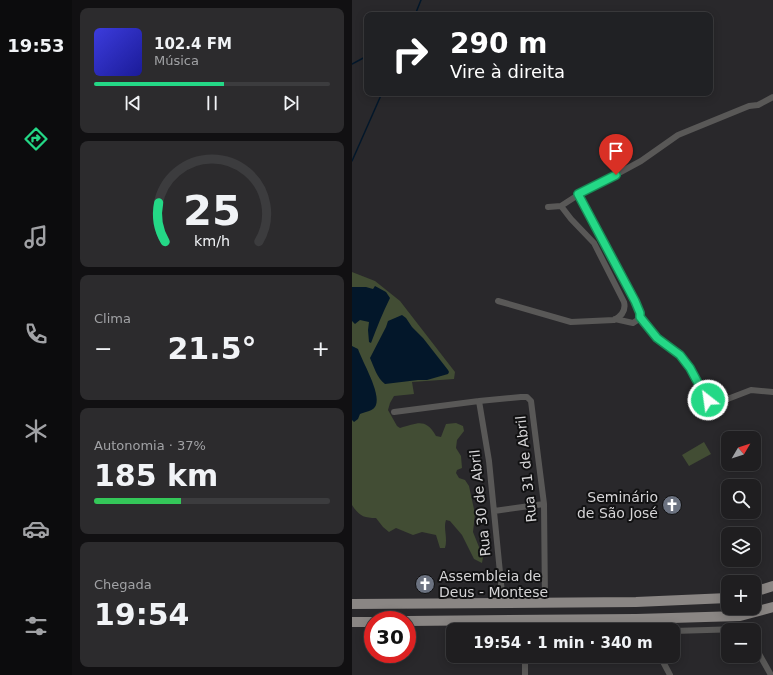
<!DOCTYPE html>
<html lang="pt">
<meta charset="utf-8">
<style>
body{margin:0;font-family:"DejaVu Sans",sans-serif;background:#2c2b2d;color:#f1f3f6;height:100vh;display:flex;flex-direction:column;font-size:15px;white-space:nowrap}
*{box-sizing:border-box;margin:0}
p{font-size:13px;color:#a1a2a5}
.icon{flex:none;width:22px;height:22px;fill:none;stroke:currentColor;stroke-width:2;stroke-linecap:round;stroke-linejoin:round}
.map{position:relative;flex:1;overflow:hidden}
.side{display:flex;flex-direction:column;gap:8px;padding:8px;background:#111012;width:280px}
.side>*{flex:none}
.top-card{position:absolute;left:12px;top:12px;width:349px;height:84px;border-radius:8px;box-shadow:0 2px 10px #0003,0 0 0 1px #3c3c3e;background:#202124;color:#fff;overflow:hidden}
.needle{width:26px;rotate:51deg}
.fabs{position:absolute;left:369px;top:431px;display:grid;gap:8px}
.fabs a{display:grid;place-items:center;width:40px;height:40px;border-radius:8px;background:#1f1e20;box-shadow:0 2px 10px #0003,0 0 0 1px #3c3c3e;font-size:20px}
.speed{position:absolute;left:12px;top:611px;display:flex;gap:8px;font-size:20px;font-weight:700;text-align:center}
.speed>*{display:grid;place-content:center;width:52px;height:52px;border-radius:50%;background:#1f1e20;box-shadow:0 2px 10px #0003,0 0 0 1px #3c3c3e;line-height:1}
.speed .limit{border:6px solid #d22;background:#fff;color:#111}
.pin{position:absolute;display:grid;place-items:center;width:34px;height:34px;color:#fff;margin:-41px -17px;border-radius:50% 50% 50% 0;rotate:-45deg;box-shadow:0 0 4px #0007}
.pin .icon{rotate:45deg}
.me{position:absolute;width:44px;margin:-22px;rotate:330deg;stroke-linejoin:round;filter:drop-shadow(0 0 3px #0008)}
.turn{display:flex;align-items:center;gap:14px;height:84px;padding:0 20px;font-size:18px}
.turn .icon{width:52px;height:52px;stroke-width:2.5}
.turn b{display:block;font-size:28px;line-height:34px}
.big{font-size:30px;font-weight:700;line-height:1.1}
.side .tile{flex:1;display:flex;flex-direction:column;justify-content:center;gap:6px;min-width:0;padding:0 14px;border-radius:8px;background:#2c2b2d}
.side .dial{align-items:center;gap:0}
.dial svg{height:104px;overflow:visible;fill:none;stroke:#3c3c3e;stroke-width:7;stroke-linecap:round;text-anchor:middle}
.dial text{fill:#f1f3f6;stroke:none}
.song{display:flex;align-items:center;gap:12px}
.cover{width:48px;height:48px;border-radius:6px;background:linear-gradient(135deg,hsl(240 70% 55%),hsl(240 70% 35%))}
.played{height:4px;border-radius:2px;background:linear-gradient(90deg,#24d886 55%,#3c3c3e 55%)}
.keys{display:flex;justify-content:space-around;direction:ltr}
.heat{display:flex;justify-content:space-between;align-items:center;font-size:22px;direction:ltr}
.charge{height:6px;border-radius:3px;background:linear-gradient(90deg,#34c759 37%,#3c3c3e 0)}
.trip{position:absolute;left:94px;top:623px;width:234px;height:40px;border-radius:8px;background:#1f1e20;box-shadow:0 2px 10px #0003,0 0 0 1px #3c3c3e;font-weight:700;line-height:40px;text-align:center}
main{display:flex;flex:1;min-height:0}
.tabs{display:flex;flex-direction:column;width:72px;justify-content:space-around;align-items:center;background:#0c0c0d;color:#a1a2a5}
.tabs .icon{width:28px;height:28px}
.tabs .current{color:#24d886}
.tabs b{font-size:18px;color:#f1f3f6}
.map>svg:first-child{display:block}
.green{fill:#424d34}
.water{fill:#03172a}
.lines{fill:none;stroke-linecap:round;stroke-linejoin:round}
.stream{stroke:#03172a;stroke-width:1.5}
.minor{stroke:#595857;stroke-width:6}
.primary{stroke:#8a8684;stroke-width:10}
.route-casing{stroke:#178c57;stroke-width:10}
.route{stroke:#24d886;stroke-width:7}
.labels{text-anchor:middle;stroke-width:4;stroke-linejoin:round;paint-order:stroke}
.street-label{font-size:14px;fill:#d5d4d6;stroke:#111112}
.poi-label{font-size:14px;fill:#d5d4d6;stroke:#111112;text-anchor:end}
</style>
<main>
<nav class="tabs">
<b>19:53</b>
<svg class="icon current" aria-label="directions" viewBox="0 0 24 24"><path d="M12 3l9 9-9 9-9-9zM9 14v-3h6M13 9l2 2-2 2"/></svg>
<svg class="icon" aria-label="music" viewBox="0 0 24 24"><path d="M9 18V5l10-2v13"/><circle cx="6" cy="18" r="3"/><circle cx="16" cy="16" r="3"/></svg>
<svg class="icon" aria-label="phone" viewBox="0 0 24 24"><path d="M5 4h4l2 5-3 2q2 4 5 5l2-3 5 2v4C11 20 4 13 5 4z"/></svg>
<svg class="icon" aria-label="climate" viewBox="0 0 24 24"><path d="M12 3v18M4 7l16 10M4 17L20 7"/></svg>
<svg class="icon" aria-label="car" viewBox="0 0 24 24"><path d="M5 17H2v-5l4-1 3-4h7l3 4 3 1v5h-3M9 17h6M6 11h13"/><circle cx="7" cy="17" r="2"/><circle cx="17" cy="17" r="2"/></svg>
<svg class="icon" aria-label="filters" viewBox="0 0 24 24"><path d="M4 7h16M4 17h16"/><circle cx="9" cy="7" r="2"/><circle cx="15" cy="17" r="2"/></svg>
</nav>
<section class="side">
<div class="tile">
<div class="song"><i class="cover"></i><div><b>102.4 FM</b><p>Música</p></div></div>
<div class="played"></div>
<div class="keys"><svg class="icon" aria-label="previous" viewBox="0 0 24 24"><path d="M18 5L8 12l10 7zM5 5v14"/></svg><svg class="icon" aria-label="pause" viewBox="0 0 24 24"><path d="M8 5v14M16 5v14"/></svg><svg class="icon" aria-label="next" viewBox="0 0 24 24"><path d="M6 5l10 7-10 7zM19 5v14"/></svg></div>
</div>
<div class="tile dial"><svg viewBox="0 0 100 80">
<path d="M14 69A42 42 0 1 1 86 69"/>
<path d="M14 69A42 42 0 0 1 9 39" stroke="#24d886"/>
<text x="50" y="56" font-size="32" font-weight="700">25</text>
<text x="50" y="72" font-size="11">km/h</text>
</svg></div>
<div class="tile"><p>Clima</p>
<div class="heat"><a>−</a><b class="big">21.5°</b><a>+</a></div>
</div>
<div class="tile"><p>Autonomia · 37%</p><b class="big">185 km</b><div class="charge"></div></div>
<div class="tile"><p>Chegada</p><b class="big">19:54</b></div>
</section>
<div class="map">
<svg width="421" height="675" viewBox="0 0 421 675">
<rect width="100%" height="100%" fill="#29282b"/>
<path class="green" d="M 0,272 L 23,281 L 48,301 L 103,372 L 102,379 L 60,382 L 62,394 L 42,396 L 38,403 L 36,410 L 45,426 L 48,428 C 65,424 73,417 84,436 L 89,437 L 94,424 L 104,423 L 111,426 L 112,431 L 105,440 L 104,448 L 109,456 L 110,468 L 105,470 L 104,473 L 107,478 L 113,480 L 117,486 L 123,514 L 121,532 L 131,557 L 130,563 L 122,559 L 110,535 L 98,521 L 94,520 C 91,528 96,538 93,548 L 88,548 L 84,535 L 70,532 L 61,535 L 44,528 L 37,532 L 31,527 L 24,518 C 12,518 7,516 0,505 Z
M 352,442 L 359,454 L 337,466 L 330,455 Z"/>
<path class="water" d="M 23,286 L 34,292 L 38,298 C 31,312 25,327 19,343 L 17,342 L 16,330 L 17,322 L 8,320 L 3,324 L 0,321 L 0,287 L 14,287 L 21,289 Z
M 50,315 L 54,318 L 60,327 L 71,338 L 96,370 L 97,372 L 96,374 L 75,380 L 66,380 L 33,384 C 25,378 22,367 18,358 L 34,327 L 36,321 Z
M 0,346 L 6,349 C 10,361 29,393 24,405 C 22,411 13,412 8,414 L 6,419 L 2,422 L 0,420 Z"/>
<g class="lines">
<path class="stream" d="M 63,15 L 69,0
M 0,64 L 15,56
M 0,161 L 30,93"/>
<path class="minor" d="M 226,195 L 288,313 L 287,319 L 281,323 L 263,319
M 196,207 L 209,206 L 226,195 L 289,161 L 326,135 L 397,106 L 406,105 L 421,97
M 146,301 L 219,322 L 262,320 C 270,316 274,310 272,302 L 242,243 L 219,219 L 209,206
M 288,317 L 305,338 L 328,355 L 339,368 L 353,396 L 359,401 L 373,400 L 399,390 L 421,392
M 127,401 L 137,461 L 151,603
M 42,412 L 127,401 L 169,397 L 175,397 L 179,401 L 192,504 L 193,602
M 142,511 L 192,504
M 293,619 L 294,630
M 173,630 L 173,620
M 321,631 L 389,629 L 390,630
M 402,645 L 419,675
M 308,656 L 318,675
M 173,675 L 173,656"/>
<path class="primary" d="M 402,592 L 421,586
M 0,604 L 284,602 L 376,598
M 55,621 L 284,619 L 388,616 L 421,607
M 0,622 L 21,622"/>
</g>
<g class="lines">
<defs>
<path id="route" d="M 264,175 L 226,194 L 283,301 L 288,313 L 288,317 L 305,338 L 328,355 L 338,368 L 353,396 L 356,400"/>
</defs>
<use href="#route" class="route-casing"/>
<use href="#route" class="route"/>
</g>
<defs>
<symbol id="church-disc" viewBox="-11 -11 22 22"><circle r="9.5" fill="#6b7280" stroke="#111112"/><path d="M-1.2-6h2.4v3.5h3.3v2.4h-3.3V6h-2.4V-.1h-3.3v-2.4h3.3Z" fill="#fff"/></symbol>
</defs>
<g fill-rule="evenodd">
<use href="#church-disc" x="309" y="494" width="22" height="22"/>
<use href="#church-disc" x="62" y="573" width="22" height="22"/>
</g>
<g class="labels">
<g class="street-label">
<text transform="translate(174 469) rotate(-96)" y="5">Rua 31 de Abril</text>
<text transform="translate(128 503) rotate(-96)" y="5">Rua 30 de Abril</text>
</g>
<g class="poi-label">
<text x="306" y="502">Seminário<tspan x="306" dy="16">de São José</tspan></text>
<text x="87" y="581" text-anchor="start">Assembleia de<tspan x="87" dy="16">Deus - Montese</tspan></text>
</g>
</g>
</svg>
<div class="fabs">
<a><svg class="needle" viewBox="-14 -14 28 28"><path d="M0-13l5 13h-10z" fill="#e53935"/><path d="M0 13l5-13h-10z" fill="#a1a2a5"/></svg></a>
<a><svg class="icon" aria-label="search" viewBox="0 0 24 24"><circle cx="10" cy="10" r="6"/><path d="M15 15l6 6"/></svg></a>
<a><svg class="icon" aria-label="layers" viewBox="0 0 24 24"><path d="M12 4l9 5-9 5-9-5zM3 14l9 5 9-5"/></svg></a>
<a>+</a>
<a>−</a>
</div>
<div class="speed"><div class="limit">30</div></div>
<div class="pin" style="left:264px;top:175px;background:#d93025"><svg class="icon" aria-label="arrive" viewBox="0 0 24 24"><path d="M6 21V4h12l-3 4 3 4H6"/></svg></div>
<svg class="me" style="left:356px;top:400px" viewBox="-20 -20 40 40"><circle r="17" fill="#24d886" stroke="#fff" stroke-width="3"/><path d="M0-11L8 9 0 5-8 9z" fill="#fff"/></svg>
<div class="trip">19:54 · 1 min · 340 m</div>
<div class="top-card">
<div class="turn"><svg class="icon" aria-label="right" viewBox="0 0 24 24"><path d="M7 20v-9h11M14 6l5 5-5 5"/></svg><div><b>290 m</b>Vire à direita</div></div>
</div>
</div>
</main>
